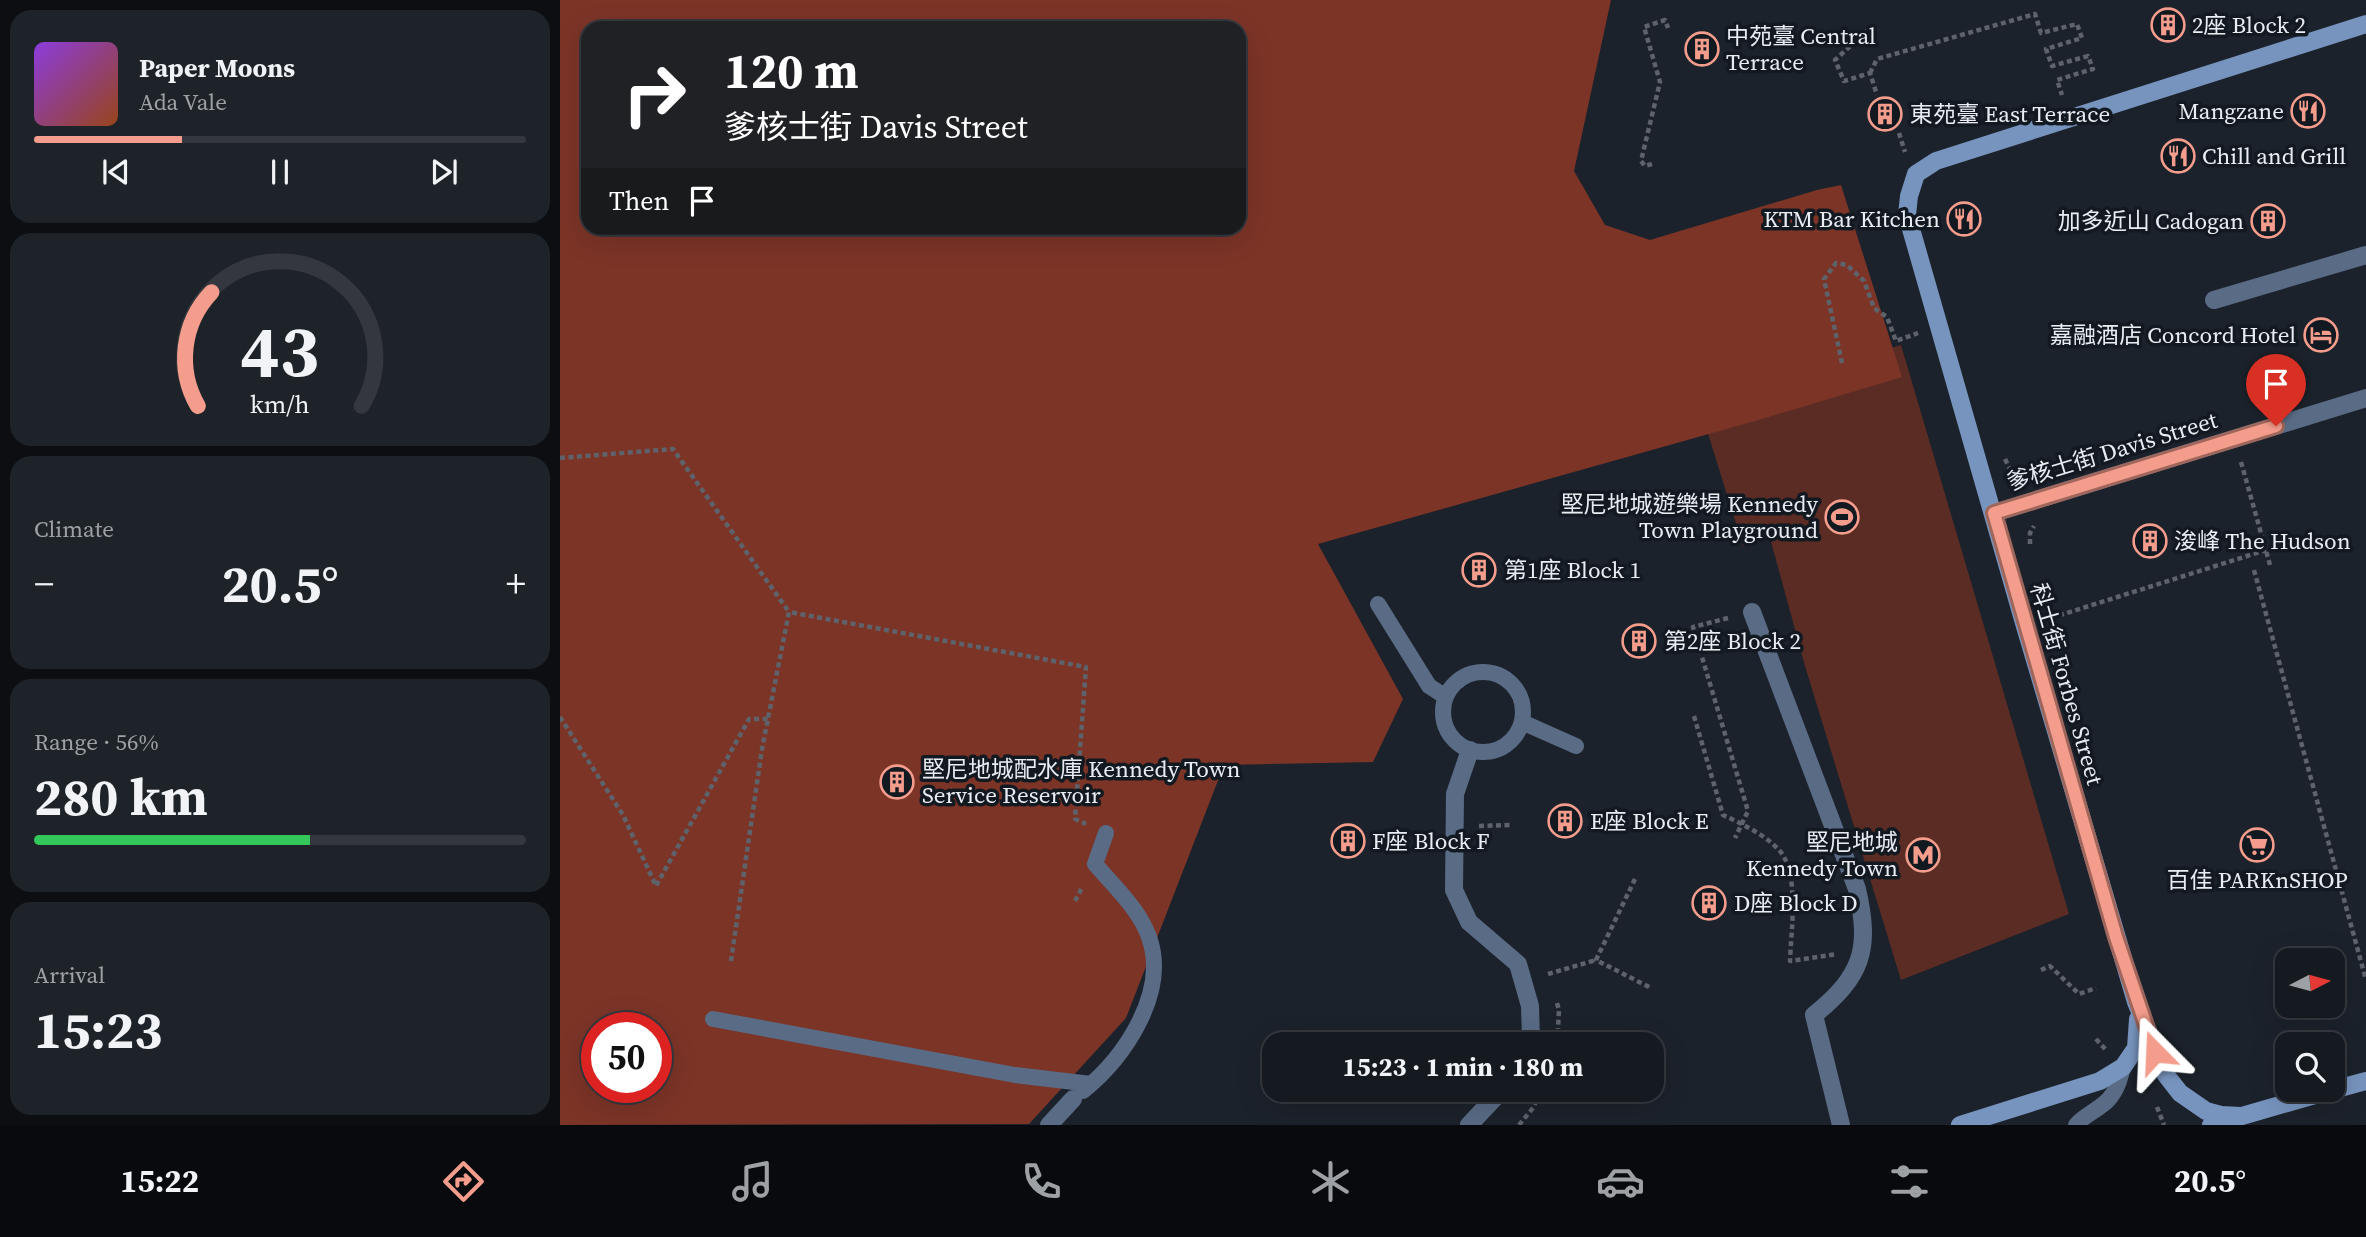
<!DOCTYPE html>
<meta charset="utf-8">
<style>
body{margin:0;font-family:"Source Serif 4","Noto Sans TC",serif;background:#1e2329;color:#f1f3f6;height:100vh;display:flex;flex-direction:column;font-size:26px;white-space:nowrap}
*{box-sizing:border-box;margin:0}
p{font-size:23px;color:#9da1a5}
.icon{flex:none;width:38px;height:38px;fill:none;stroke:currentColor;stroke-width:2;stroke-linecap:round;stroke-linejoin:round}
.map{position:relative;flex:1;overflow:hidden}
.side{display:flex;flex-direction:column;gap:10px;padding:10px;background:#0c0e12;width:560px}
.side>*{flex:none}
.banner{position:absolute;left:21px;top:21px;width:665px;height:214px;border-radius:21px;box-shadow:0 7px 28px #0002,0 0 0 2px #34383e;background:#202124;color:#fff;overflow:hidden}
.needle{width:46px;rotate:84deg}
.tools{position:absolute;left:1715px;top:948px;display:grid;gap:14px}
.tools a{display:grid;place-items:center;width:70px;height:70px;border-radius:14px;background:#151a20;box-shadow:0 7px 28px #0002,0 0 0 2px #34383e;font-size:35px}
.speed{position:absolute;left:21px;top:1012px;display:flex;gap:14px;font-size:35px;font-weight:700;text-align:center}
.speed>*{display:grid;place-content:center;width:91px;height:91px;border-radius:50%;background:#151a20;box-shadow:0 7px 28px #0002,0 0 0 2px #34383e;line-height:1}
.speed .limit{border:10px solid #d22;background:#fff;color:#111}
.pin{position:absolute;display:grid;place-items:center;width:60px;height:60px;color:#fff;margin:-72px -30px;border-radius:50% 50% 50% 0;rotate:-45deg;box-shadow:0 0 7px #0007}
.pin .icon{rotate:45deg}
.me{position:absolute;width:77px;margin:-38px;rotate:339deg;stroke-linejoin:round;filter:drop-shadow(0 0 5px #0008)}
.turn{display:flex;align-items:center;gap:24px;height:147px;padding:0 28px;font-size:32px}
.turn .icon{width:91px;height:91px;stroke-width:2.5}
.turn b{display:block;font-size:49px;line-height:60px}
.then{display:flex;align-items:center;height:66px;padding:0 28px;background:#0003;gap:14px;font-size:26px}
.big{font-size:52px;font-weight:700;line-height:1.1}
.side .tile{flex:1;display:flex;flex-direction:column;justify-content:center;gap:10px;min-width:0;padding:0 24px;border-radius:21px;background:#1e2329}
.side .dial{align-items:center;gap:0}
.dial svg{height:182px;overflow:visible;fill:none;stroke:#34383e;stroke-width:7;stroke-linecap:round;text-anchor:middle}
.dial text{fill:#f1f3f6;stroke:none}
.song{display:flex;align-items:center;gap:21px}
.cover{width:84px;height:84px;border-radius:10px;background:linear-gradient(135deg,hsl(270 70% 55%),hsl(20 70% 35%))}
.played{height:7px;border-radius:4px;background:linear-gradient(90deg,#f49d8c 30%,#34383e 30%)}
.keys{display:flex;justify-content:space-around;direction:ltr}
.heat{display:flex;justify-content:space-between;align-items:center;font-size:38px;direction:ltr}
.charge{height:10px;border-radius:5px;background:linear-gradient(90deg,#34c759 56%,#34383e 0)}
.trip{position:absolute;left:702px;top:1032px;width:402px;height:70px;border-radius:21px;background:#151a20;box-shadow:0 7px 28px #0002,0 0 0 2px #34383e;font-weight:700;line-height:70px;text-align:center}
.tabs{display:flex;height:112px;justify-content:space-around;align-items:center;background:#080a0d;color:#9da1a5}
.tabs .icon{width:49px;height:49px}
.tabs .on{color:#f49d8c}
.tabs b{font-size:32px;color:#f1f3f6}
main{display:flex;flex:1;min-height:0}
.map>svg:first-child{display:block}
.green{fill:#5a2c24}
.forest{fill:#7c3427;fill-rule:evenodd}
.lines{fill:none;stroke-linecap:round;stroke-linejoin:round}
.path{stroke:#5e636b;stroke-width:4.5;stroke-dasharray:5 3.5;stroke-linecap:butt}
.service{stroke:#596b85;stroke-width:16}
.pedestrian{stroke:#596b85;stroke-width:18}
.minor{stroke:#596b85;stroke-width:18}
.tertiary{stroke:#596b85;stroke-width:18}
.secondary{stroke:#7794be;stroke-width:18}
.route-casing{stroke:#9f665b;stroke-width:18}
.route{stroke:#f49d8c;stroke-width:12}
.labels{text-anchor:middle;stroke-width:7;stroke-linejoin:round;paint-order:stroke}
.poi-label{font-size:23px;fill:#e9edf3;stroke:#131921;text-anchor:start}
.street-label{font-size:23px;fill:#e9edf3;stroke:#131921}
</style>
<main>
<section class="side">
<div class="tile">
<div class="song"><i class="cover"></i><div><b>Paper Moons</b><p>Ada Vale</p></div></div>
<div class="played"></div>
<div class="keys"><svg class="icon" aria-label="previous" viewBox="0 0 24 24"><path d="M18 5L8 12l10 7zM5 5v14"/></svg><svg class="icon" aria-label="pause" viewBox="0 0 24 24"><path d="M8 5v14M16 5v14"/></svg><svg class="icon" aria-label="next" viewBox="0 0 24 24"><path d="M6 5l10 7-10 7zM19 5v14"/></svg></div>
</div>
<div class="tile dial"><svg viewBox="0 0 100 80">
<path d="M14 69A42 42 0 1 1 86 69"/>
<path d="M14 69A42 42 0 0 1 20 19" stroke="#f49d8c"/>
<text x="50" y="56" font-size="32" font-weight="700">43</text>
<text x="50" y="72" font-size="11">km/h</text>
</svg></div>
<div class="tile"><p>Climate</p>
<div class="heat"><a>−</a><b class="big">20.5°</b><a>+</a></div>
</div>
<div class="tile"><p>Range · 56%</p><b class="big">280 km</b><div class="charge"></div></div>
<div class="tile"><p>Arrival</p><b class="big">15:23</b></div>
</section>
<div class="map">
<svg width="1806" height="1125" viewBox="0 0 1806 1125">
<rect width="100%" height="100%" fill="#1c222b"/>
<path class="green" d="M 1341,345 L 1509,914 L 1341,980 L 1245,666 L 1210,538 L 1183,546 L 1140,408 Z"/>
<path class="forest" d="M 0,0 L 1051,0 L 1014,171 L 1045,225 L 1090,240 L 1257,190 L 1281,185 L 1342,377 L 1202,419 L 758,544 L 843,699 L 813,762 L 664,765 L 566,1018 L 469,1124 L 0,1125 ZM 28,28 L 679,28 L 679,228 L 28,228 ZM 37,1027 L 96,1027 L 96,1087 L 37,1087 Z"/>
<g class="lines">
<path class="path" d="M 1309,29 L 1275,60 L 1284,81 L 1310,73 L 1317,95
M 1310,73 L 1317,59 L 1475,14 L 1481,33 L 1517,24 L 1522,38 L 1486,49 L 1492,66 L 1528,56 L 1533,69 L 1497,80 L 1502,95
M 1339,133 L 1345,152
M 1092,164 L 1085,166 L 1081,161 L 1100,82 L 1084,27 L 1105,20 L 1108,28
M 1282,363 L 1264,279 L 1276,263 L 1287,265 L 1304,281 L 1314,308 L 1327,317 L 1336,341 L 1358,333
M 0,458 L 113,449 L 229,612
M 1445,459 L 1454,477 L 1460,478
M 1681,462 L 1710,565
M 1470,544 L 1470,533 L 1474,526
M 1694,570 L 1806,980
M 1168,618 L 1133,627 L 1188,811 L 1175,838
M 1491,618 L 1706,550
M 1134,716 L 1163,815 C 1182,824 1204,834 1219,850 C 1240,873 1231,931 1230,961 L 1277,954
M 0,717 L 63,815 L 96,886 L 189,719 L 208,719
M 919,826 L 950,825
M 1075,879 L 1036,960 L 1091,988
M 515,901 L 523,886
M 171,961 L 202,749 L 229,612 L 526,667 L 515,819 L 526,824
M 1481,970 L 1490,966 L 1519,994 L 1536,988
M 988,974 L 1036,960
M 997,1003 L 999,1010 L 998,1029
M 1536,1039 L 1547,1051
M 1597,1107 L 1604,1125
M 959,1125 L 973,1108 L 981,1090"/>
<path class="service" d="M 818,604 L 869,686 L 886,697
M883 712a40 40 0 1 1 80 0a40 40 0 1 1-80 0Z
M 962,722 L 1016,746
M 153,1019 L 455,1075 L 531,1084
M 523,1091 C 564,1058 609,993 589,937 C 579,909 554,886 535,864 L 546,833
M 1516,1125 C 1525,1114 1539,1110 1549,1099 C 1557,1090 1560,1079 1563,1067"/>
<path class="pedestrian" d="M 1192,612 L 1297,889 C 1311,950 1302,976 1254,1015 L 1281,1125"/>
<path class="minor" d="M 1654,300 L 1806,255
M 910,750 L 895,794 L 894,890 L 909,922 L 958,964 L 970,1006 L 971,1039 L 968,1045
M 489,1125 L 513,1099
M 909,1125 L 942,1090"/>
<path class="tertiary" d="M 1434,513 L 1806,398"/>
<path class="secondary" d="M 1773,1090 L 1806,1081
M 1681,1116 L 1661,1115 L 1646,1111 L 1620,1093 L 1606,1075 L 1576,1002 L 1464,623 L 1347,215 L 1349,196 L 1356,174 L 1376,161 L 1806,24
M 1400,1125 L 1540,1081 L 1563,1067 L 1576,1048 L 1578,1019
M 1651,1125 L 1772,1090"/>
</g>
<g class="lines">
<defs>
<path id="route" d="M 1595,1052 L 1556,937 L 1434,513 L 1716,426"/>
</defs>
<use href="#route" class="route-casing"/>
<use href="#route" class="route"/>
</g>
<defs>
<symbol id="building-ring" viewBox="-11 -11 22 22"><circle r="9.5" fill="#131921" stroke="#f49d8c" stroke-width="1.5"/><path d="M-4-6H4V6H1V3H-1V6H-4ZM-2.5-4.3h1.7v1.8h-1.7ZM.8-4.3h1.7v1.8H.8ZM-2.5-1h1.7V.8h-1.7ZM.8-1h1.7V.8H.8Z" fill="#f49d8c"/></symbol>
<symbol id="restaurant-ring" viewBox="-11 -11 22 22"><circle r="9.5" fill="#131921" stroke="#f49d8c" stroke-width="1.5"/><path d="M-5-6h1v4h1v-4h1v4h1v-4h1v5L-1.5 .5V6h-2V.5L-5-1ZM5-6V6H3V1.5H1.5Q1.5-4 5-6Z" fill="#f49d8c"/></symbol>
<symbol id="hotel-ring" viewBox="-11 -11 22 22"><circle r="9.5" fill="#131921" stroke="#f49d8c" stroke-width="1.5"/><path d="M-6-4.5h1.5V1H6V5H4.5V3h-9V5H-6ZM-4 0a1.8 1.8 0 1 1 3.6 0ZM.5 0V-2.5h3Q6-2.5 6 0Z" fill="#f49d8c"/></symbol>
<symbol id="stadium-ring" viewBox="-11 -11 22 22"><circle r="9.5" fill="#131921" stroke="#f49d8c" stroke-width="1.5"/><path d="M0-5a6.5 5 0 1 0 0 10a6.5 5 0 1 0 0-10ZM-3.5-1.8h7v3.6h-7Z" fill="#f49d8c"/></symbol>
<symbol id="supermarket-ring" viewBox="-11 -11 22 22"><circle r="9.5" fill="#131921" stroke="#f49d8c" stroke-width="1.5"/><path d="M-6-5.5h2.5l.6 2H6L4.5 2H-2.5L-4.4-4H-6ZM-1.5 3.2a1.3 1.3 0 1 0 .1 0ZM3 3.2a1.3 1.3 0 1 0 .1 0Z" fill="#f49d8c"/></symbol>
<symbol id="metro-ring" viewBox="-11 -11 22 22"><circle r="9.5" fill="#131921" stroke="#f49d8c" stroke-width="1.5"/><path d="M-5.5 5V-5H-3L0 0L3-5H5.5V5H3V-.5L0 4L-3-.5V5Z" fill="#f49d8c"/></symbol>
</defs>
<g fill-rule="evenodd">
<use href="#building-ring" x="1589" y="6" width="38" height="38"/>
<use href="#building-ring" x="1123" y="30" width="38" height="38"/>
<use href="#restaurant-ring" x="1729" y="92" width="38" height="38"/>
<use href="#building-ring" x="1306" y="95" width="38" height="38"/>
<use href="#restaurant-ring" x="1599" y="137" width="38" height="38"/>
<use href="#restaurant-ring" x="1385" y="200" width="38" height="38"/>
<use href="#building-ring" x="1689" y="202" width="38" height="38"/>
<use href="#hotel-ring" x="1742" y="316" width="38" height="38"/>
<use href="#stadium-ring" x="1263" y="498" width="38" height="38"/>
<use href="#building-ring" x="1571" y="522" width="38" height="38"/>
<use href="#building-ring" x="900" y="551" width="38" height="38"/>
<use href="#building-ring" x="1060" y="622" width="38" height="38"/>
<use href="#building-ring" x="318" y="763" width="38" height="38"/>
<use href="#building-ring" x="986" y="802" width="38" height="38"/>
<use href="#building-ring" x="769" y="822" width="38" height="38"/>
<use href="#supermarket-ring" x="1678" y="826" width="38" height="38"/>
<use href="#metro-ring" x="1344" y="836" width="38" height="38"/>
<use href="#building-ring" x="1130" y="884" width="38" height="38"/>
</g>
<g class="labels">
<g class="poi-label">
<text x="1632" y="33">2座 Block 2</text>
<text x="1166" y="44">中苑臺 Central<tspan x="1166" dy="26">Terrace</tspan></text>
<text x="1724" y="119" text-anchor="end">Mangzane</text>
<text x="1350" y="122">東苑臺 East Terrace</text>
<text x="1642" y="164">Chill and Grill</text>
<text x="1380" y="227" text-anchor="end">KTM Bar Kitchen</text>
<text x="1684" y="229" text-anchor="end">加多近山 Cadogan</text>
<text x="1736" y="343" text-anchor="end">嘉融酒店 Concord Hotel</text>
<text x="1258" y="512" text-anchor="end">堅尼地城遊樂場 Kennedy<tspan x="1258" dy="26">Town Playground</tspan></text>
<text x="1614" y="549">浚峰 The Hudson</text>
<text x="944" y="578">第1座 Block 1</text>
<text x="1104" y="649">第2座 Block 2</text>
<text x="362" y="777">堅尼地城配水庫 Kennedy Town<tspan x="362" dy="26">Service Reservoir</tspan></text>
<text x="1030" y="829">E座 Block E</text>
<text x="812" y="849">F座 Block F</text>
<text x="1338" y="850" text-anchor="end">堅尼地城<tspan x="1338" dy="26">Kennedy Town</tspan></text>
<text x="1697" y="888" text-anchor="middle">百佳 PARKnSHOP</text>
<text x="1174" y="911">D座 Block D</text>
</g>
<g class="street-label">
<text transform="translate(1552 451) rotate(-17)" y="8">爹核士街 Davis Street</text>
<text transform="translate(1507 684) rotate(74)" y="8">科士街 Forbes Street</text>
</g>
</g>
</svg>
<div class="tools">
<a><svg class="needle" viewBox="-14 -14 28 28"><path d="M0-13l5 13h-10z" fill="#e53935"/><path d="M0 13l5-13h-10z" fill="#9da1a5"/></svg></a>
<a><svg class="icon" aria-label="search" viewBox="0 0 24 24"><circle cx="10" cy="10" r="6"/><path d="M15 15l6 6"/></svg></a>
</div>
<div class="speed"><div class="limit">50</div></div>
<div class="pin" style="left:1716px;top:426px;background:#d93025"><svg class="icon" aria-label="arrive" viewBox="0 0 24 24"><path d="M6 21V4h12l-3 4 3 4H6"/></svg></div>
<svg class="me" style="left:1595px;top:1052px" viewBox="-20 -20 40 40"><path d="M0-17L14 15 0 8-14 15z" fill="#f49d8c" stroke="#fff" stroke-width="4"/></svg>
<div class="trip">15:23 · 1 min · 180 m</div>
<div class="banner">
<div class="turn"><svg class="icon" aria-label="right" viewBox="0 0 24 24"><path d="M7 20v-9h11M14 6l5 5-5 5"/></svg><div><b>120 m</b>爹核士街 Davis Street</div></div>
<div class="then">Then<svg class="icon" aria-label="arrive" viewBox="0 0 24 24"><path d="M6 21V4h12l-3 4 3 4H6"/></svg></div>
</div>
</div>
</main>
<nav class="tabs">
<b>15:22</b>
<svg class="icon on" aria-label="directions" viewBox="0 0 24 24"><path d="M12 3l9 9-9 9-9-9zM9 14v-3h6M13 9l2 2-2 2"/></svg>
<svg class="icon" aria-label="music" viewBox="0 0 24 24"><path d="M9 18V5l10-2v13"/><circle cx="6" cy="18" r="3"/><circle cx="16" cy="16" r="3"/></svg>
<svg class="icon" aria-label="phone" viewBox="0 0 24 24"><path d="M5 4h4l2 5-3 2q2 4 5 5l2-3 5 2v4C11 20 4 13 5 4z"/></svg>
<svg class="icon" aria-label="climate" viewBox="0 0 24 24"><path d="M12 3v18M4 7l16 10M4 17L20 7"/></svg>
<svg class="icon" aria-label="car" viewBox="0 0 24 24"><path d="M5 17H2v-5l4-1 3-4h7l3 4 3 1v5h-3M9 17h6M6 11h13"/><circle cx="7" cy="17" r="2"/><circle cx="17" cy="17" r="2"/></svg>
<svg class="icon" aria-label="filters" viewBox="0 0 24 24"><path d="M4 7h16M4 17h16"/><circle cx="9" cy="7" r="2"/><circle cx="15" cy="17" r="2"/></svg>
<b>20.5°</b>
</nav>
